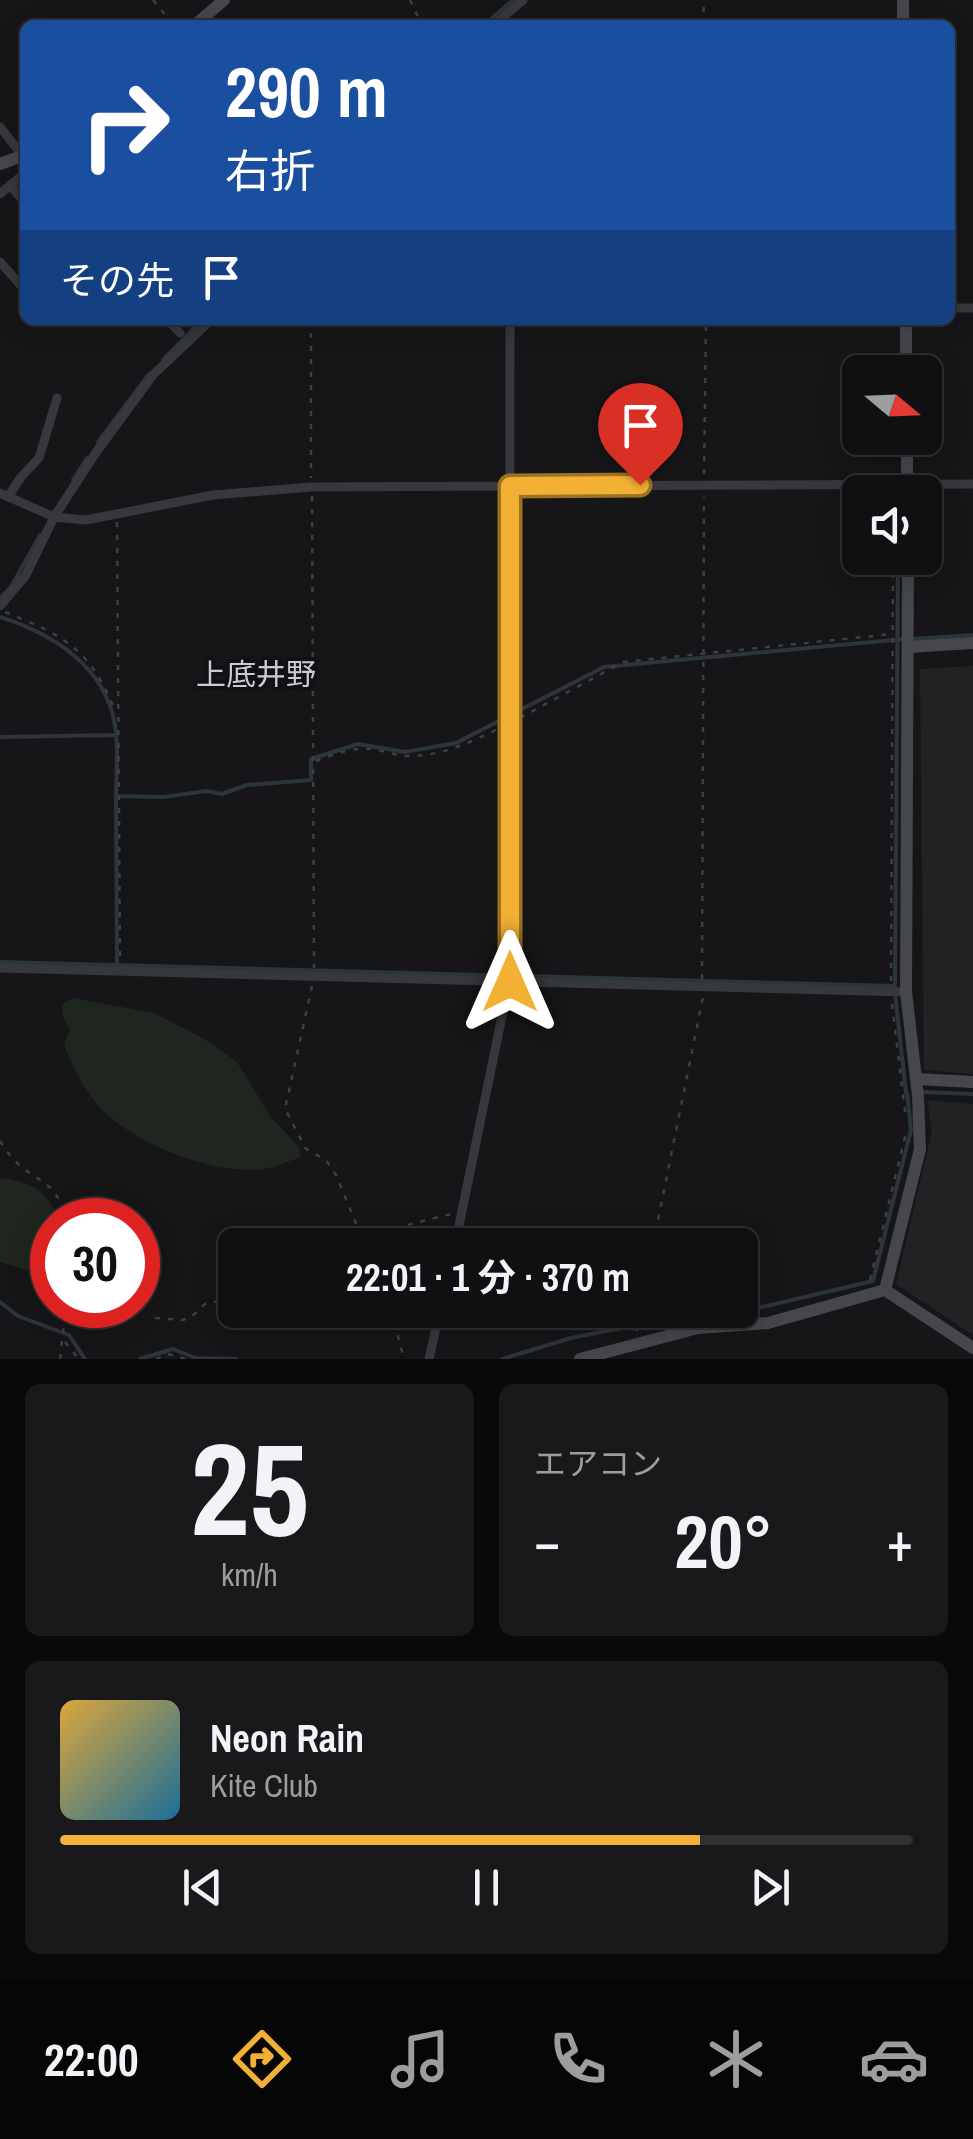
<!DOCTYPE html>
<html lang="ja">
<meta charset="utf-8">
<style>
body{margin:0;font-family:"Archivo Narrow","Noto Sans JP",sans-serif;background:#19191b;color:#f1f3f6;height:100vh;display:flex;flex-direction:column;font-size:38px;white-space:nowrap}
*{box-sizing:border-box;margin:0}
p{font-size:32px;color:#9c9d9f}
.icon{flex:none;width:55px;height:55px;fill:none;stroke:currentColor;stroke-width:2;stroke-linecap:round;stroke-linejoin:round}
.map{position:relative;height:1359px;overflow:hidden}
.panel{display:flex;flex-direction:column;gap:25px;padding:25px;background:#09090a;flex:1}
.panel>*{flex:none}
.top-card{position:absolute;left:20px;top:20px;width:935px;height:305px;border-radius:15px;box-shadow:0 5px 25px #0003,0 0 0 2px #303032;background:#1a4fa0;color:#fff;overflow:hidden}
.needle{width:65px;rotate:109deg}
.controls{position:absolute;left:842px;top:355px;display:grid;gap:20px}
.controls a{display:grid;place-items:center;width:100px;height:100px;border-radius:15px;background:#101012;box-shadow:0 5px 25px #0003,0 0 0 2px #303032;font-size:50px}
.speed{position:absolute;left:30px;top:1198px;display:flex;gap:20px;font-size:50px;font-weight:700;text-align:center}
.speed>*{display:grid;place-content:center;width:130px;height:130px;border-radius:50%;background:#101012;box-shadow:0 5px 25px #0003,0 0 0 2px #303032;line-height:1}
.speed .limit{border:15px solid #d22;background:#fff;color:#111}
.pin{position:absolute;display:grid;place-items:center;width:85px;height:85px;color:#fff;margin:-102px -42px;border-radius:50% 50% 50% 0;rotate:-45deg;box-shadow:0 0 10px #0007}
.pin .icon{rotate:45deg}
.me{position:absolute;width:110px;margin:-55px;rotate:0deg;stroke-linejoin:round;filter:drop-shadow(0 0 8px #0008)}
.turn{display:flex;align-items:center;gap:35px;height:210px;padding:0 40px;font-size:45px}
.turn .icon{width:130px;height:130px;stroke-width:2.5}
.turn b{display:block;font-size:70px;line-height:85px}
.then{display:flex;align-items:center;height:95px;padding:0 40px;background:#0003;gap:20px;font-size:38px}
.big{font-size:75px;font-weight:700;line-height:1.1}
.panel .card{flex:1;display:flex;flex-direction:column;justify-content:center;gap:15px;min-width:0;padding:0 35px;border-radius:15px;background:#19191b}
.panel .dial{align-items:center;gap:0}
.dial b{font-size:130px;line-height:1}
.song{display:flex;align-items:center;gap:30px}
.cover{width:120px;height:120px;border-radius:15px;background:linear-gradient(135deg,hsl(40 70% 55%),hsl(200 70% 35%))}
.played{height:10px;border-radius:5px;background:linear-gradient(90deg,#f2b134 75%,#303032 75%)}
.keys{display:flex;justify-content:space-around;direction:ltr}
.heat{display:flex;justify-content:space-between;align-items:center;font-size:55px;direction:ltr}
.panel .tiles{flex:1;display:grid;gap:25px;grid-template-columns:1fr 1fr}
.card:last-child{grid-column:span 2}
.trip{position:absolute;left:218px;top:1228px;width:540px;height:100px;border-radius:15px;background:#101012;box-shadow:0 5px 25px #0003,0 0 0 2px #303032;font-weight:700;line-height:100px;text-align:center}
.menu{display:flex;height:160px;justify-content:space-around;align-items:center;background:#060607;color:#9c9d9f}
.menu .icon{width:70px;height:70px}
.menu .active{color:#f2b134}
.menu b{font-size:45px;color:#f1f3f6}
.map>svg:first-child{display:block}
.built{fill:#222225}
.green{fill:#1e261f}
.lines{fill:none;stroke-linecap:round;stroke-linejoin:round}
.stream{stroke:#2c353c;stroke-width:4}
.path{stroke:#3d3f44;stroke-width:2.5;stroke-dasharray:5 8;stroke-linecap:butt}
.street{stroke:#37383d;stroke-width:9}
.secondary{stroke:#45474d;stroke-width:12}
.route-casing{stroke:#9d7322;stroke-width:25}
.route{stroke:#f2b134;stroke-width:18}
.labels{text-anchor:middle;stroke-width:8;stroke-linejoin:round;paint-order:stroke}
.quarter-label{font-size:30px;fill:#c9ccd4;stroke:#111113}
</style>
<div class="map">
<svg width="973" height="1359" viewBox="0 0 973 1359">
<rect width="100%" height="100%" fill="#161618"/>
<path class="built" d="M 973,666 L 973,1074 L 924,1070 L 920,669 Z
M 927,1100 L 973,1104 L 973,1335 L 896,1284 L 932,1131 Z"/>
<path class="green" d="M 73,998 L 154,1013 L 210,1042 L 237,1062 L 271,1117 L 299,1147 L 301,1157 C 289,1161 276,1167 263,1169 C 213,1175 141,1146 104,1112 C 86,1094 73,1068 64,1045 L 70,1029 L 63,1017 L 62,1004 Z
M 0,1178 C 28,1180 51,1192 58,1220 L 52,1220 L 52,1264 L 40,1274 L 0,1262 Z"/>
<g class="lines">
<path class="stream" d="M 484,25 L 513,0
M 163,360 L 202,320
M 98,442 L 149,374
M 73,480 L 87,458
M 897,490 L 897,492
M 0,598 L 11,587 L 40,535
M 0,617 C 53,634 105,666 115,725 C 119,748 116,773 116,796 L 164,797 L 206,791 L 222,794 L 247,785 L 311,780 L 311,759 L 358,744 L 405,752 L 456,743 L 604,667 L 904,639
M 913,639 L 973,635
M 0,737 L 115,735
M 116,796 L 117,965
M 0,962 L 895,986
M 895,984 L 898,558
M 895,993 L 906,1093
M 922,1092 L 973,1094
M 0,1302 L 18,1316 L 69,1335 L 85,1359
M 740,1309 L 762,1307 L 873,1281 L 911,1130 L 907,1093
M 140,1359 L 173,1349 L 196,1358 L 236,1359
M 502,1359 L 571,1338 L 712,1310"/>
<path class="path" d="M 153,0 L 174,25
M 410,0 L 422,25
M 703,25 L 704,0
M 311,320 L 311,478
M 704,474 L 706,320
M 312,496 L 314,968
M 117,522 L 120,959
M 5,612 C 67,637 90,649 116,713
M 520,718 L 623,662 L 892,634
M 316,761 C 332,755 352,747 370,749 C 383,750 396,756 409,756 C 442,756 471,742 500,728
M 702,979 L 704,497
M 891,981 L 893,558
M 312,986 L 285,1109 L 306,1149 L 326,1160 L 336,1175 L 365,1245
M 892,1004 L 906,1120
M 0,1141 C 5,1148 9,1155 15,1161 C 37,1183 61,1182 63,1220
M 360,1245 L 391,1229 L 451,1214
M 653,1245 L 703,997
M 870,1280 L 906,1133
M 391,1310 L 404,1359
M 155,1318 L 182,1320 L 190,1318 L 205,1304 L 235,1297
M 637,1331 L 638,1310
M 65,1342 L 79,1359
M 60,1359 L 66,1305
M 156,1359 L 168,1354 L 186,1359"/>
<path class="street" d="M 494,25 L 523,0
M 0,127 L 23,156
M 10,185 L 25,203
M 0,194 L 25,173
M 0,262 L 25,290
M 950,308 L 973,308
M 168,320 L 180,333
M 0,493 L 54,517 L 86,520 L 213,495 L 311,487 L 973,484
M 8,497 L 21,477 L 39,458 L 57,398
M 0,606 L 26,575 L 54,517 L 97,451 L 153,375 L 211,320
M 0,968 L 906,992
M 455,1245 L 509,982 L 510,320
M 429,1359 L 440,1310"/>
<path class="secondary" d="M 903,0 L 903,25
M 195,25 L 224,0
M 0,164 L 25,155
M 906,372 L 906,320
M 907,438 L 907,492
M 908,647 L 973,643
M 917,1079 L 973,1082
M 885,1290 L 973,1348
M 580,1359 L 698,1328 L 768,1323 L 885,1290 L 920,1149 L 918,1096 L 906,992 L 908,558"/>
</g>
<g class="lines">
<defs>
<path id="route" d="M 510,982 L 510,486 L 640,485"/>
</defs>
<use href="#route" class="route-casing"/>
<use href="#route" class="route"/>
</g>
<g class="labels">
<g class="quarter-label">
<text x="256" y="685">上底井野</text>
</g>
</g>
</svg>
<div class="controls">
<a><svg class="needle" viewBox="-14 -14 28 28"><path d="M0-13l5 13h-10z" fill="#e53935"/><path d="M0 13l5-13h-10z" fill="#9c9d9f"/></svg></a>
<a><svg class="icon" aria-label="sound" viewBox="0 0 24 24"><path d="M4 9h4l5-4v14l-5-4H4zM17 9q2 3 0 6"/></svg></a>
</div>
<div class="speed"><div class="limit">30</div></div>
<div class="pin" style="left:640px;top:485px;background:#d93025"><svg class="icon" aria-label="arrive" viewBox="0 0 24 24"><path d="M6 21V4h12l-3 4 3 4H6"/></svg></div>
<svg class="me" style="left:510px;top:982px" viewBox="-20 -20 40 40"><path d="M0-17L14 15 0 8-14 15z" fill="#f2b134" stroke="#fff" stroke-width="4"/></svg>
<div class="trip">22:01 · 1 分 · 370 m</div>
<div class="top-card">
<div class="turn"><svg class="icon" aria-label="right" viewBox="0 0 24 24"><path d="M7 20v-9h11M14 6l5 5-5 5"/></svg><div><b>290 m</b>右折</div></div>
<div class="then">その先<svg class="icon" aria-label="arrive" viewBox="0 0 24 24"><path d="M6 21V4h12l-3 4 3 4H6"/></svg></div>
</div>
</div>
<section class="panel">
<div class="tiles">
<div class="card dial"><b>25</b><p>km/h</p></div>
<div class="card"><p>エアコン</p>
<div class="heat"><a>−</a><b class="big">20°</b><a>+</a></div>
</div>
<div class="card">
<div class="song"><i class="cover"></i><div><b>Neon Rain</b><p>Kite Club</p></div></div>
<div class="played"></div>
<div class="keys"><svg class="icon" aria-label="previous" viewBox="0 0 24 24"><path d="M18 5L8 12l10 7zM5 5v14"/></svg><svg class="icon" aria-label="pause" viewBox="0 0 24 24"><path d="M8 5v14M16 5v14"/></svg><svg class="icon" aria-label="next" viewBox="0 0 24 24"><path d="M6 5l10 7-10 7zM19 5v14"/></svg></div>
</div>
</div>
</section>
<nav class="menu">
<b>22:00</b>
<svg class="icon active" aria-label="directions" viewBox="0 0 24 24"><path d="M12 3l9 9-9 9-9-9zM9 14v-3h6M13 9l2 2-2 2"/></svg>
<svg class="icon" aria-label="music" viewBox="0 0 24 24"><path d="M9 18V5l10-2v13"/><circle cx="6" cy="18" r="3"/><circle cx="16" cy="16" r="3"/></svg>
<svg class="icon" aria-label="phone" viewBox="0 0 24 24"><path d="M5 4h4l2 5-3 2q2 4 5 5l2-3 5 2v4C11 20 4 13 5 4z"/></svg>
<svg class="icon" aria-label="climate" viewBox="0 0 24 24"><path d="M12 3v18M4 7l16 10M4 17L20 7"/></svg>
<svg class="icon" aria-label="car" viewBox="0 0 24 24"><path d="M5 17H2v-5l4-1 3-4h7l3 4 3 1v5h-3M9 17h6M6 11h13"/><circle cx="7" cy="17" r="2"/><circle cx="17" cy="17" r="2"/></svg>
</nav>
